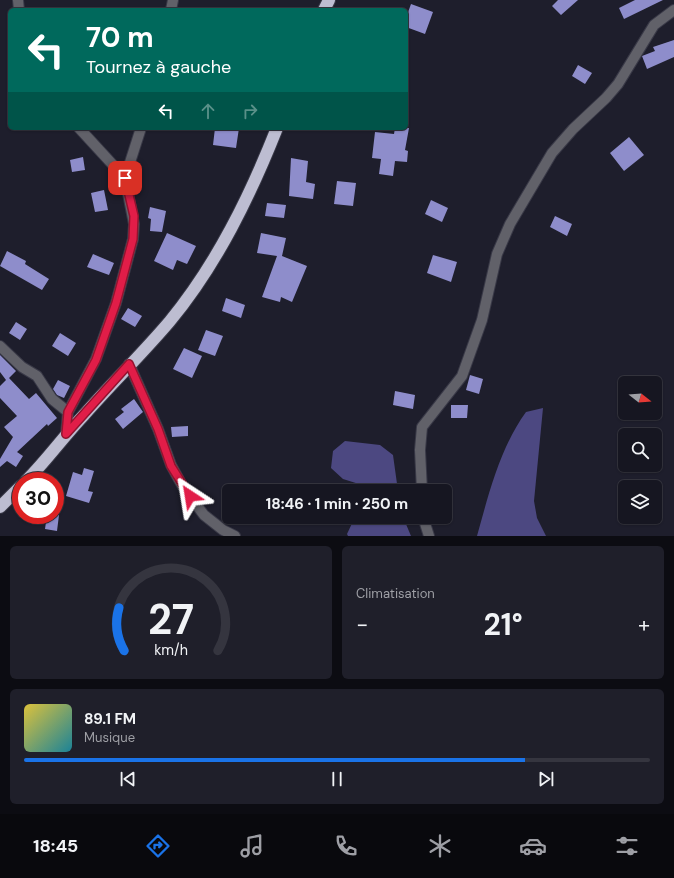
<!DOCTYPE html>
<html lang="fr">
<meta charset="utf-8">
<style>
body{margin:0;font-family:"DM Sans",sans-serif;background:#1f1f2a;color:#f1f3f6;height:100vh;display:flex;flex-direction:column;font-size:15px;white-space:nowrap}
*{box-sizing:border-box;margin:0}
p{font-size:13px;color:#9e9fa5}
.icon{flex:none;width:22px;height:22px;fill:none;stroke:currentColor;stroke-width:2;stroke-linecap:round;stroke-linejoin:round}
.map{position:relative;height:536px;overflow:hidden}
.sheet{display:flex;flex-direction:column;gap:10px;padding:10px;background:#0c0c12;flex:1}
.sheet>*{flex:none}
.hud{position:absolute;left:8px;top:8px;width:400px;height:122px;border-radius:6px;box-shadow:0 1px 3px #0004,0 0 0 1px #35353f;background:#00695c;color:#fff;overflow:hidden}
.needle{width:26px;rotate:107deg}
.buttons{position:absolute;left:618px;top:376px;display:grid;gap:8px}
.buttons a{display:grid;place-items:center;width:44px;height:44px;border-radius:6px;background:#161621;box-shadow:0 1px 3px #0004,0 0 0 1px #35353f;font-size:20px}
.speed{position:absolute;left:12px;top:472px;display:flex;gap:8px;font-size:20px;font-weight:700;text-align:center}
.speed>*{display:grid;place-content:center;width:52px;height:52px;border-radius:50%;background:#161621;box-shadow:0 1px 3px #0004,0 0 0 1px #35353f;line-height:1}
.speed .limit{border:6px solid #d22;background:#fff;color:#111}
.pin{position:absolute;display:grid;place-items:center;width:34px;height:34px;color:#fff;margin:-17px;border-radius:8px;box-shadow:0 2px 6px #0006}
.me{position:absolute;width:44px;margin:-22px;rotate:327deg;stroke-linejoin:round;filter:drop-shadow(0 0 3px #0008)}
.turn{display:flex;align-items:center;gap:14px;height:84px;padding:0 12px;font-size:18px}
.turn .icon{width:52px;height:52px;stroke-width:2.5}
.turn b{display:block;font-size:28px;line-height:34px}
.lanes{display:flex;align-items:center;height:38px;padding:0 12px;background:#0003;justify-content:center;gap:20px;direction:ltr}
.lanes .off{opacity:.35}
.big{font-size:30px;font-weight:700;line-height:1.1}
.sheet .widget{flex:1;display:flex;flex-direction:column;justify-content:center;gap:6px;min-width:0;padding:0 14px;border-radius:6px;background:#1f1f2a}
.sheet .dial{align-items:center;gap:0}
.dial svg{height:104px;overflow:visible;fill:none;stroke:#35353f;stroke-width:7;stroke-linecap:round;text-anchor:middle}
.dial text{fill:#f1f3f6;stroke:none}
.song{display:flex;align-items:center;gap:12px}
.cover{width:48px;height:48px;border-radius:6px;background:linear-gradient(135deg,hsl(50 70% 55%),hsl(190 70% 35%))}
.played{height:4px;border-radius:2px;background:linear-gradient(90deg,#1a73e8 80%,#35353f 80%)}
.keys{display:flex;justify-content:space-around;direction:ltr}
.heat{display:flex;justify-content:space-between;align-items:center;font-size:22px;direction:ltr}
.sheet .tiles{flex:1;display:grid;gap:10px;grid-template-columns:1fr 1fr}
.widget:last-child{grid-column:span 2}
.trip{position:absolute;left:222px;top:484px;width:230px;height:40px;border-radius:6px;background:#161621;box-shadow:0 1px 3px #0004,0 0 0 1px #35353f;font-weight:700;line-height:40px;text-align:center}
.dock{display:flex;height:64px;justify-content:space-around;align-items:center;background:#09090d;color:#9e9fa5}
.dock .icon{width:28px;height:28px}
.dock .on{color:#1a73e8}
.dock b{font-size:18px;color:#f1f3f6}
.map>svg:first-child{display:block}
.forest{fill:#4c4881}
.building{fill:#8e8dcb}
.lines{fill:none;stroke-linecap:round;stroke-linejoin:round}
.street-casing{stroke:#393947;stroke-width:12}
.highway-casing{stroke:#393947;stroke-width:14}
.street{stroke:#616169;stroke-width:10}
.highway{stroke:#bdbdd1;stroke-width:12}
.route-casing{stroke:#92132f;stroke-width:10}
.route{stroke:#e11d48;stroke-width:7}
</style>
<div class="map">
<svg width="674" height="536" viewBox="0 0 674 536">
<rect width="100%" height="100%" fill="#1e1e2c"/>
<path class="forest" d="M 543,408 L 534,501 L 537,518 L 546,536 L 477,536 C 489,493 500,448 526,412 Z
M 345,441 L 380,445 L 393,455 L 398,491 L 361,491 L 359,484 L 343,479 L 331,468 L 333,451 Z
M 355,517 L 403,517 L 411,536 L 348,536 L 347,534 Z"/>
<path class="building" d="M 558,0 L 578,0 L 561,15 L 552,6 Z
M 635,0 L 663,0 L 624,19 L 619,8 Z
M 411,4 L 433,12 L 425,34 L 406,27 L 406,18 Z
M 674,40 L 674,57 L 647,69 L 642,56 L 655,51 L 653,47 Z
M 578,65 L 592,73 L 585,84 L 572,76 Z
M 215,128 L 239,128 L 236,148 L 213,145 Z
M 395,128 L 409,128 L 405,150 L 408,151 L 407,162 L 395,161 L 393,176 L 379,174 L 381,159 L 372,158 L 375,132 L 394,134 Z
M 629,137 L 644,155 L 624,171 L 610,153 Z
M 83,157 L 85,170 L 72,172 L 70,160 Z
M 291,158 L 308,161 L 306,182 L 315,184 L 313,199 L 289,196 Z
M 337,181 L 356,183 L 353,206 L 334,204 Z
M 104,190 L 108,210 L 95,212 L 91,193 Z
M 431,200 L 448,208 L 442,222 L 425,214 Z
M 267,203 L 286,205 L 284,218 L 265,216 Z
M 150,207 L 166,211 L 162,232 L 150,231 L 151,219 L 148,218 Z
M 555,216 L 572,224 L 567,236 L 550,227 Z
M 167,233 L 196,246 L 187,264 L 177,260 L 173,270 L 154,261 Z
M 261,233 L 286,238 L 282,256 L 307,266 L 292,302 L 281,297 L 280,302 L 262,297 L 277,256 L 257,253 Z
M 7,251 L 26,261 L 25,264 L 49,279 L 42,290 L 0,266 Z
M 93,254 L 114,263 L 109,275 L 87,267 Z
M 433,255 L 457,262 L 451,282 L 427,273 Z
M 226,298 L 245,305 L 241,318 L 222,311 Z
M 128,308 L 142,316 L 135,327 L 121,319 Z
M 16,322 L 27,329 L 20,340 L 9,333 Z
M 206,330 L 223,336 L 215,356 L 198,350 Z
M 60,333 L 76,343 L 68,356 L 52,346 Z
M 184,348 L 202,356 L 192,378 L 173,369 Z
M 0,355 L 16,371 L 9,378 L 29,399 L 36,393 L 57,418 L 48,426 L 47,424 L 17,452 L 23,456 L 16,467 L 7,461 L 0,467 L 0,459 L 13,437 L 4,427 L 17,416 L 0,398 L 0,386 L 6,380 L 0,372 Z
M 470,375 L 483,379 L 479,394 L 466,390 Z
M 58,380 L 70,386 L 64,398 L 57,395 L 53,389 Z
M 395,391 L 415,395 L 413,409 L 393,405 Z
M 134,399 L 143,412 L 123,429 L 115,419 L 124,412 L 121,409 Z
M 451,405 L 468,405 L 467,418 L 451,418 Z
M 188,426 L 188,436 L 172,437 L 171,427 Z
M 84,468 L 94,471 L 88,491 L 93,492 L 89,503 L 66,496 L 73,472 L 82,475 Z
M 47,515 L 59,515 L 57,531 L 45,529 Z"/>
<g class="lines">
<defs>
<path id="street" d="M 18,0 L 19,10
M 171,10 L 173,0
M 125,178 L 141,128
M 0,346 L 22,367 L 37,376 L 52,399 L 68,412
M 129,364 L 158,429 L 171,465 L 183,487 L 204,515 L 223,530 L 235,536
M 66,434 L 68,412 L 96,359 L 116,303 L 133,239 L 134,224 L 125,178 L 79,128
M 422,491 L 420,450 L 422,427 L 462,376 L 482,320 L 497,254 L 510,224 L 552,153 L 573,129 L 606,98 L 618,84 L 654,25 L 674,10
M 423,517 L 429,536"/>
<path id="highway" d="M 324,10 L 329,0
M 26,481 C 47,460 64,436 84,415 C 112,383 143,353 170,321 C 217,264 250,196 277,128
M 0,507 L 21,486"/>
</defs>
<use href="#street" class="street-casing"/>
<use href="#highway" class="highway-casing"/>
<use href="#street" class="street"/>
<use href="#highway" class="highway"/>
</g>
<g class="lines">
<defs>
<path id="route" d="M 125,178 L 134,216 L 133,239 L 116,303 L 96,360 L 68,412 L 66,434 L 129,364 L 158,429 L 171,466 L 190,496"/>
</defs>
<use href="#route" class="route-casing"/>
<use href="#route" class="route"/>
</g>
</svg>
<div class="buttons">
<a><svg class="needle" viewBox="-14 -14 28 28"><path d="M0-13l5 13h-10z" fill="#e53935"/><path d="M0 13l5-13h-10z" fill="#9e9fa5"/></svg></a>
<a><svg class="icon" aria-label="search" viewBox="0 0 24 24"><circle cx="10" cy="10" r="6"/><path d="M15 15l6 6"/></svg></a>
<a><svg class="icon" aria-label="layers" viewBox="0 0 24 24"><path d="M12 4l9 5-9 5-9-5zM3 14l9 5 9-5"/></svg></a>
</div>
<div class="speed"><div class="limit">30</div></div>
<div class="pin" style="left:125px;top:178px;background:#d93025"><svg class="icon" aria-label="arrive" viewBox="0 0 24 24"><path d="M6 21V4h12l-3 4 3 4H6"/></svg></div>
<svg class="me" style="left:190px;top:496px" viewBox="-20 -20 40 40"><path d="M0-17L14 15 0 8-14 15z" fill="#e11d48" stroke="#fff" stroke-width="4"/></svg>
<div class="trip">18:46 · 1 min · 250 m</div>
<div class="hud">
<div class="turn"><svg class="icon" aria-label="left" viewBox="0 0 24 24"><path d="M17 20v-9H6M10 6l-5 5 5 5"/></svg><div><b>70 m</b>Tournez à gauche</div></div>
<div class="lanes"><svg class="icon" aria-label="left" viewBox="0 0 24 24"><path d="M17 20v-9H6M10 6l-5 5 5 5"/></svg><svg class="icon off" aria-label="ahead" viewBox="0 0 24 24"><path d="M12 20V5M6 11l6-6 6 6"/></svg><svg class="icon off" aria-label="right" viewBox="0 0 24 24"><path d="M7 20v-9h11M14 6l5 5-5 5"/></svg></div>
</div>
</div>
<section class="sheet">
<div class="tiles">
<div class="widget dial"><svg viewBox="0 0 100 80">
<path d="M14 69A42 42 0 1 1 86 69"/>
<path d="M14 69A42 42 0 0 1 10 36" stroke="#1a73e8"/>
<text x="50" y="56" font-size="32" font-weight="700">27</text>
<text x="50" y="72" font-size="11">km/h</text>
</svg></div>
<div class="widget"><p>Climatisation</p>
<div class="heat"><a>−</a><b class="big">21°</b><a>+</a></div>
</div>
<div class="widget">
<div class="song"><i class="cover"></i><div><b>89.1 FM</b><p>Musique</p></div></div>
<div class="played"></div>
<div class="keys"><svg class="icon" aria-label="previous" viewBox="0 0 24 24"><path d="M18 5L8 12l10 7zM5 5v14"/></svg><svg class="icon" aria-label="pause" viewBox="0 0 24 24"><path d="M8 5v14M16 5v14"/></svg><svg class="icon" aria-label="next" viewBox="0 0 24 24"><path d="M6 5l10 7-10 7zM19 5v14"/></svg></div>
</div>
</div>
</section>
<nav class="dock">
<b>18:45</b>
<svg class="icon on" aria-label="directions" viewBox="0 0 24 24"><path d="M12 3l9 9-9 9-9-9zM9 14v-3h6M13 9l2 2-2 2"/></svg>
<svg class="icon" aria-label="music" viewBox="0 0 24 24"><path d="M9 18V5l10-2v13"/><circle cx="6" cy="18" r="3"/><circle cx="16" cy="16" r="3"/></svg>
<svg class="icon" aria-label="phone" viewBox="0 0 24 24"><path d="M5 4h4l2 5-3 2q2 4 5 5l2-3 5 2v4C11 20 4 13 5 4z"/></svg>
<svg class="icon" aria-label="climate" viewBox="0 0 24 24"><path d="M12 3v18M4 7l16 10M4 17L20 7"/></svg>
<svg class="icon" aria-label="car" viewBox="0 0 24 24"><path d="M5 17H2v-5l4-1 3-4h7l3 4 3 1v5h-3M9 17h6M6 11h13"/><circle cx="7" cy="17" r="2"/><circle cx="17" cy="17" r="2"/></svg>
<svg class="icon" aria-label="filters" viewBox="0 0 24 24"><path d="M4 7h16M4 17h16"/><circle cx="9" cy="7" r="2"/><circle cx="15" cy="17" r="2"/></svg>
</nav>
